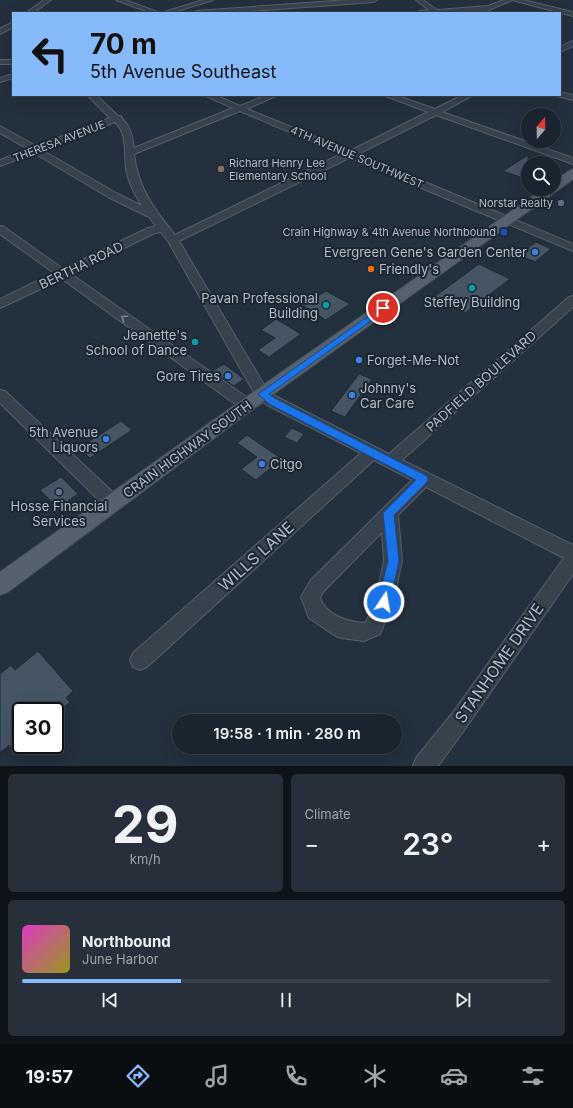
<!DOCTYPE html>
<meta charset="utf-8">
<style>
body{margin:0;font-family:Inter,sans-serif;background:#27303a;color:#f1f3f6;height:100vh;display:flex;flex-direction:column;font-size:15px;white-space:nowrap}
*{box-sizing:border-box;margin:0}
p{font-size:13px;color:#9fa4aa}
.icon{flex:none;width:22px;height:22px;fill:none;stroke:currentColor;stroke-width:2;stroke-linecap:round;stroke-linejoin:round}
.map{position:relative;height:766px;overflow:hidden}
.details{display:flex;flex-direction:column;gap:8px;padding:8px;background:#0e1419;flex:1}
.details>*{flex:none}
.banner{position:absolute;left:12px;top:12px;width:549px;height:84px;border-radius:0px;box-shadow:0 4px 16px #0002,0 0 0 1px #38414a;background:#86bafa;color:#111;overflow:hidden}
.needle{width:26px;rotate:20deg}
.tools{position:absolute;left:521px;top:108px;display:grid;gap:8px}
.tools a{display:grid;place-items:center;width:40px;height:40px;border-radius:50%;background:#1a242e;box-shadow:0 4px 16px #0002,0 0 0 1px #38414a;font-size:20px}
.speed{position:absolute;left:12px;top:702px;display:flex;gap:8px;font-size:20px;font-weight:700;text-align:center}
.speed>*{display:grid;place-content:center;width:52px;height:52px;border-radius:50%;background:#1a242e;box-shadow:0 4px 16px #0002,0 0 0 1px #38414a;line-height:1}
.speed .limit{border:2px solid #111;border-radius:6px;background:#fff;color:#111}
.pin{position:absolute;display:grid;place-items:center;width:34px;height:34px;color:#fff;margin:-17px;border:2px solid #fff;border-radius:50%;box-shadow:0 1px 4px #0007}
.me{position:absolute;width:44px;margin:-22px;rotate:12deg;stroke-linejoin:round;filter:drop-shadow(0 0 3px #0008)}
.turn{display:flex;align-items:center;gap:14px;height:84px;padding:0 12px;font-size:18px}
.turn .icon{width:52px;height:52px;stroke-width:2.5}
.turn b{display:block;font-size:28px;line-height:34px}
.big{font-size:30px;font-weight:600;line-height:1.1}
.details .widget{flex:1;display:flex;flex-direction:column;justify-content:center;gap:6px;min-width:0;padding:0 14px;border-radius:6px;background:#27303a}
.details .dial{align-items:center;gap:0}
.dial b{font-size:52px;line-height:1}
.song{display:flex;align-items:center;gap:12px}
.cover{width:48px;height:48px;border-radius:6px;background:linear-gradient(135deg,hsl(310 70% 55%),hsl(60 70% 35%))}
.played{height:4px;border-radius:2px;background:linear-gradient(90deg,#86bafa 30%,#38414a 30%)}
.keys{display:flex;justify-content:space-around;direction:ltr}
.heat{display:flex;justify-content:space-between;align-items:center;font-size:22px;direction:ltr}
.details .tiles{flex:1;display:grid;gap:8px;grid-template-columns:1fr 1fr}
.widget:last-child{grid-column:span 2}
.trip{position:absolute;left:172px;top:714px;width:230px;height:40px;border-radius:20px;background:#1a242e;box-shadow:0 4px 16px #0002,0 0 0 1px #38414a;font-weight:600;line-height:40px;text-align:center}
.menu{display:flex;height:64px;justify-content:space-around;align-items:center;background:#0a0e12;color:#9fa4aa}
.menu .icon{width:28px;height:28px}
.menu .current{color:#86bafa}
.menu b{font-size:18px;color:#f1f3f6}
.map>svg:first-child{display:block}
.building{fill:#465564;stroke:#1e2934}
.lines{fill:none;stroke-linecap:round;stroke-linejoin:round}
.minor-casing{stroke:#555f6b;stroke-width:2}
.major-casing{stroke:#404b56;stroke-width:2}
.minor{fill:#37424d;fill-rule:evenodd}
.major{fill:#55616d;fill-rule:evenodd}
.oneway{stroke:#7b8591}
.route{fill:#1a73e8;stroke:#114b97}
.education-dot{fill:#8d6e63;stroke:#1c2732;stroke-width:1.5}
.service-dot{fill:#5c6f8a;stroke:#1c2732;stroke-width:1.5}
.transit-dot{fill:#1a4fb4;stroke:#1c2732;stroke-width:1.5}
.shop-dot{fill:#3f7fe0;stroke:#1c2732;stroke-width:1.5}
.food-dot{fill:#e8710a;stroke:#1c2732;stroke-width:1.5}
.culture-dot{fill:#0f9aa8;stroke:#1c2732;stroke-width:1.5}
.labels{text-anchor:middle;stroke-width:4;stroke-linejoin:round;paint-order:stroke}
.far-street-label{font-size:11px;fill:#b2bcc9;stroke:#1c2732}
.far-poi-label{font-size:11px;fill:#b2bcc9;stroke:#1c2732;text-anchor:end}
.poi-label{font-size:13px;fill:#b2bcc9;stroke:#1c2732;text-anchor:end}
.street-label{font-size:13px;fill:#b2bcc9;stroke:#1c2732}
.near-street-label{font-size:16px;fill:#b2bcc9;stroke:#1c2732}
</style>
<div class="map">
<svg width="573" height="766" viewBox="0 0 573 766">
<rect width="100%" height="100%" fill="#23303d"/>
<path class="building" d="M 528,155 L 528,180 L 503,171 Z
M 536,242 L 551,249 L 535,262 L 519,255 Z
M 479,264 L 510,279 L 465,313 L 434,297 Z
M 326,291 L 350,304 L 326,320 L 302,305 Z
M 276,319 L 301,334 L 269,357 L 258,350 L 275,338 L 261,330 Z
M 224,364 L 244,379 L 234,386 L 212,371 Z
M 359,374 L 372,379 L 345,417 L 331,411 Z
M 121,421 L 132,430 L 90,458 L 79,448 Z
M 292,428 L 304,434 L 297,443 L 284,437 Z
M 247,435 L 282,459 L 256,480 L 241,469 L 257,457 L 237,443 Z
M 61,477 L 78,494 L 61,506 L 57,501 L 54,504 L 40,490 Z
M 38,651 L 73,691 L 66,698 L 70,702 L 60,711 L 21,711 L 21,746 L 14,752 L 9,745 L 0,753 L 0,674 L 11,665 L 15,670 Z"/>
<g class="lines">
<defs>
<path id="minor" d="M 44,0 L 51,0 L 33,13 L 26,13 Z
M 116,0 L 125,0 L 160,13 L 151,13 Z
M 203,0 L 213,0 L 171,13 L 161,13 Z
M 349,0 L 377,0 L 374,2 L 222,13 L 193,13 L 196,11 Z
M 416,0 L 423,0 L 437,10 L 488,6 L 504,0 L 523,0 L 573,12 L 573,16 L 512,0 L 482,13 L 479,11 L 416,13 L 419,11 L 429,10 Z
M 13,22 L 13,27 L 0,34 L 0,29 Z
M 573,41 L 573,46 L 560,52 L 560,47 Z
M 0,60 L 13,60 L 13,64 L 0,64 Z
M 13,74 L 13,78 L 0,82 L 0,78 Z
M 560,92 L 573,95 L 573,100 L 557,96 L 560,95 Z
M 87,95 L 96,95 L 118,116 L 121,116 C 122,120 126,122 128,126 C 132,133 133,140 134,148 L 233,108 L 204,95 L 215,95 L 240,106 L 267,95 L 278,95 L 247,109 L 350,151 L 428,112 L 383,95 L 395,95 L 435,109 L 463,95 L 473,95 L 442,112 L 573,158 L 573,164 L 436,115 L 358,154 L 573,244 L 573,251 L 349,158 L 179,241 L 267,390 L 277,397 L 389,454 L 569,297 L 573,296 L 573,307 L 402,460 L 573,545 L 573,574 L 465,729 L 438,766 L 413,766 L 416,758 L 451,715 L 564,558 L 426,487 L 398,515 L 402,561 L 393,602 L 380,634 L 364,641 L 341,638 L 334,635 L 309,618 L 301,597 L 311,580 L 412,480 L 374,460 L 147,667 L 140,670 L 133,667 L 130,660 L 133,653 L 361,453 L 267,405 L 257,398 L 168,241 L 161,232 L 155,233 L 71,274 L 252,401 L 254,405 L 252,409 L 247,410 L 242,409 L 62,279 L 0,308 L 0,299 L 54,273 L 0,234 L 0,226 L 4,227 L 63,269 L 148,228 L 156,226 L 149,217 L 108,197 L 34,153 L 0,166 L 0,160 L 28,149 L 0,133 L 0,126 L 36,146 L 110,118 ZM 240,111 L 341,154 L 175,235 C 154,209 138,188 134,154 ZM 115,122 C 128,134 124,153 126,169 C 128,181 135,195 142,206 L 116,193 L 42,150 ZM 382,532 L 384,561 L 375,602 L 366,622 L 363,623 C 346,621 327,616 320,598 L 323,592 Z
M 0,390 L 5,391 L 119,498 L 121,503 L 119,508 L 113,510 L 107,508 L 0,403 Z"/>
<path id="major" d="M 573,169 L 573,179 L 558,190 L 268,398 L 8,592 L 0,595 L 0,572 L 256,390 L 543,189 L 554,189 L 554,181 L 569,171 Z"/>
</defs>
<use href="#minor" class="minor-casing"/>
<use href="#major" class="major-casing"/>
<use href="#minor" class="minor"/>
<use href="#major" class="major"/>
</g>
<defs><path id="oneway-chevron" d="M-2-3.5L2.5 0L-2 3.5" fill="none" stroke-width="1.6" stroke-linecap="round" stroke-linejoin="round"/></defs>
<use class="oneway" href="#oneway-chevron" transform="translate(124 318) rotate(-145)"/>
<path class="route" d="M 383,306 L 387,308 L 386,310 L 269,394 L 276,399 L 427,476 L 428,479 L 427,482 L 394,515 L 399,561 L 390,602 L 389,606 L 384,607 L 380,606 L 378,602 L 388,561 L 383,513 L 416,480 L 269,404 L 258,394 Z"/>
<circle class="education-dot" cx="221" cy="169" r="4"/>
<g class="service-dot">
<circle cx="561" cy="203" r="4"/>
<circle cx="59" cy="492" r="4"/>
</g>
<rect class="transit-dot" x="500" y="228" width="8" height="8" rx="2"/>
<g class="shop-dot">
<circle cx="535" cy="252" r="4"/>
<circle cx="359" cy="360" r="4"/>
<circle cx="228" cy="376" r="4"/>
<circle cx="352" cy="395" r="4"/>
<circle cx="106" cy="439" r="4"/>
<circle cx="262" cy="464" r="4"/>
</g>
<circle class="food-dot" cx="371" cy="269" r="4"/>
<g class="culture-dot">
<circle cx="472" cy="288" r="4"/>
<circle cx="326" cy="305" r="4"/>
<circle cx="195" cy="342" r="4"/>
</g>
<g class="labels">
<g class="far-street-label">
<text transform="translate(59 141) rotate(-21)" y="4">THERESA AVENUE</text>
<text transform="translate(357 157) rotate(23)" y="4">4TH AVENUE SOUTHWEST</text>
</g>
<g class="far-poi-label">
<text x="229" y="167" text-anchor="start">Richard Henry Lee<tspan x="229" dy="13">Elementary School</tspan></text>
<text x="553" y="207">Norstar Realty</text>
<text x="496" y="236">Crain Highway &amp; 4th Avenue Northbound</text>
</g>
<g class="poi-label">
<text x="527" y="257">Evergreen Gene's Garden Center</text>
<text x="379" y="274" text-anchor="start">Friendly's</text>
<text x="318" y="303">Pavan Professional<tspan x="318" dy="15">Building</tspan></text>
<text x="472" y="307" text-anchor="middle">Steffey Building</text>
<text x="187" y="340">Jeanette's<tspan x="187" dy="15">School of Dance</tspan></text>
<text x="367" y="365" text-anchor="start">Forget-Me-Not</text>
<text x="220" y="381">Gore Tires</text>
<text x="360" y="393" text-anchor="start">Johnny's<tspan x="360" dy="15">Car Care</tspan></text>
<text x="98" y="437">5th Avenue<tspan x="98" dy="15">Liquors</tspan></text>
<text x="270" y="469" text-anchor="start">Citgo</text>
<text x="59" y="511" text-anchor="middle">Hosse Financial<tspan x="59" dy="15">Services</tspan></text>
</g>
<g class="street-label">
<text transform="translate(81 265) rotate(-26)" y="5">BERTHA ROAD</text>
<text transform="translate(481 381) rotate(-42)" y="5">PADFIELD BOULEVARD</text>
<text transform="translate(187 449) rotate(-36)" y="5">CRAIN HIGHWAY SOUTH</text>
</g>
<g class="near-street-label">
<text transform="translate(256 556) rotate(-42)" y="6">WILLS LANE</text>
<text transform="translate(499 663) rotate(-55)" y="6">STANHOME DRIVE</text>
</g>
</g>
</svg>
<div class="tools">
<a><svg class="needle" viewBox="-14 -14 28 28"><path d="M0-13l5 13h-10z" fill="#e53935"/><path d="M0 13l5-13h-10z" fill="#9fa4aa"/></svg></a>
<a><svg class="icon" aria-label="search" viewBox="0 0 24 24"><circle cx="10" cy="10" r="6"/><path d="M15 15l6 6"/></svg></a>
</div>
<div class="speed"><div class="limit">30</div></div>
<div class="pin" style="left:383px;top:308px;background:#d93025"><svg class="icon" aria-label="arrive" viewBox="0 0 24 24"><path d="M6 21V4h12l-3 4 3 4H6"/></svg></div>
<svg class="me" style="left:384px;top:602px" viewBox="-20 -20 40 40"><circle r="17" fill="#1a73e8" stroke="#fff" stroke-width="3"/><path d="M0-11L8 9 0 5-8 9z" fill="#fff"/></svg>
<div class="trip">19:58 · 1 min · 280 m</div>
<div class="banner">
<div class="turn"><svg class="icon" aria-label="left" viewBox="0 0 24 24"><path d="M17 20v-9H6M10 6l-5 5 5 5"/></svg><div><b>70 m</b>5th Avenue Southeast</div></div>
</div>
</div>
<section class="details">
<div class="tiles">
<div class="widget dial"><b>29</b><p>km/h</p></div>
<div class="widget"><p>Climate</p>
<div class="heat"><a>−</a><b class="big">23°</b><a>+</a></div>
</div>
<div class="widget">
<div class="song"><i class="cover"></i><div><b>Northbound</b><p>June Harbor</p></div></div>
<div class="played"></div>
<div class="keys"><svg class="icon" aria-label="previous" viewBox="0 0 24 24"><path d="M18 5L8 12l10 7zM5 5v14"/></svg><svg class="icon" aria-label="pause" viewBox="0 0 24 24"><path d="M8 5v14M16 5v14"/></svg><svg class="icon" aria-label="next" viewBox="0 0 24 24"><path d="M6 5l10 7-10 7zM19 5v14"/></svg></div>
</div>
</div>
</section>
<nav class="menu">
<b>19:57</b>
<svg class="icon current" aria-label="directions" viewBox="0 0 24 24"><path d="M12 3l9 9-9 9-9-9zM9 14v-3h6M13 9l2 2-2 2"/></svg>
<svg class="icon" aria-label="music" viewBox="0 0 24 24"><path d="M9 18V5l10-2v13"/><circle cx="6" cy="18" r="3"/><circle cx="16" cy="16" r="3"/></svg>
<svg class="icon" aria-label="phone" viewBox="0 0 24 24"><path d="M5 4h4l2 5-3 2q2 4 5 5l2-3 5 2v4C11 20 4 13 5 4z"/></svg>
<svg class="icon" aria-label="climate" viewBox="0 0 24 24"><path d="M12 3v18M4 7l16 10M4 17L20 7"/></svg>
<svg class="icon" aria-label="car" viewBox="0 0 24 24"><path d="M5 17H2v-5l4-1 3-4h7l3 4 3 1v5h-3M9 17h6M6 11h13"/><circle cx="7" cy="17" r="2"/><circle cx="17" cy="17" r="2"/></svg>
<svg class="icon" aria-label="filters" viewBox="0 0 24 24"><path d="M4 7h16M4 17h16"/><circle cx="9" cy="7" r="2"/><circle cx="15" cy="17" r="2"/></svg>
</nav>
